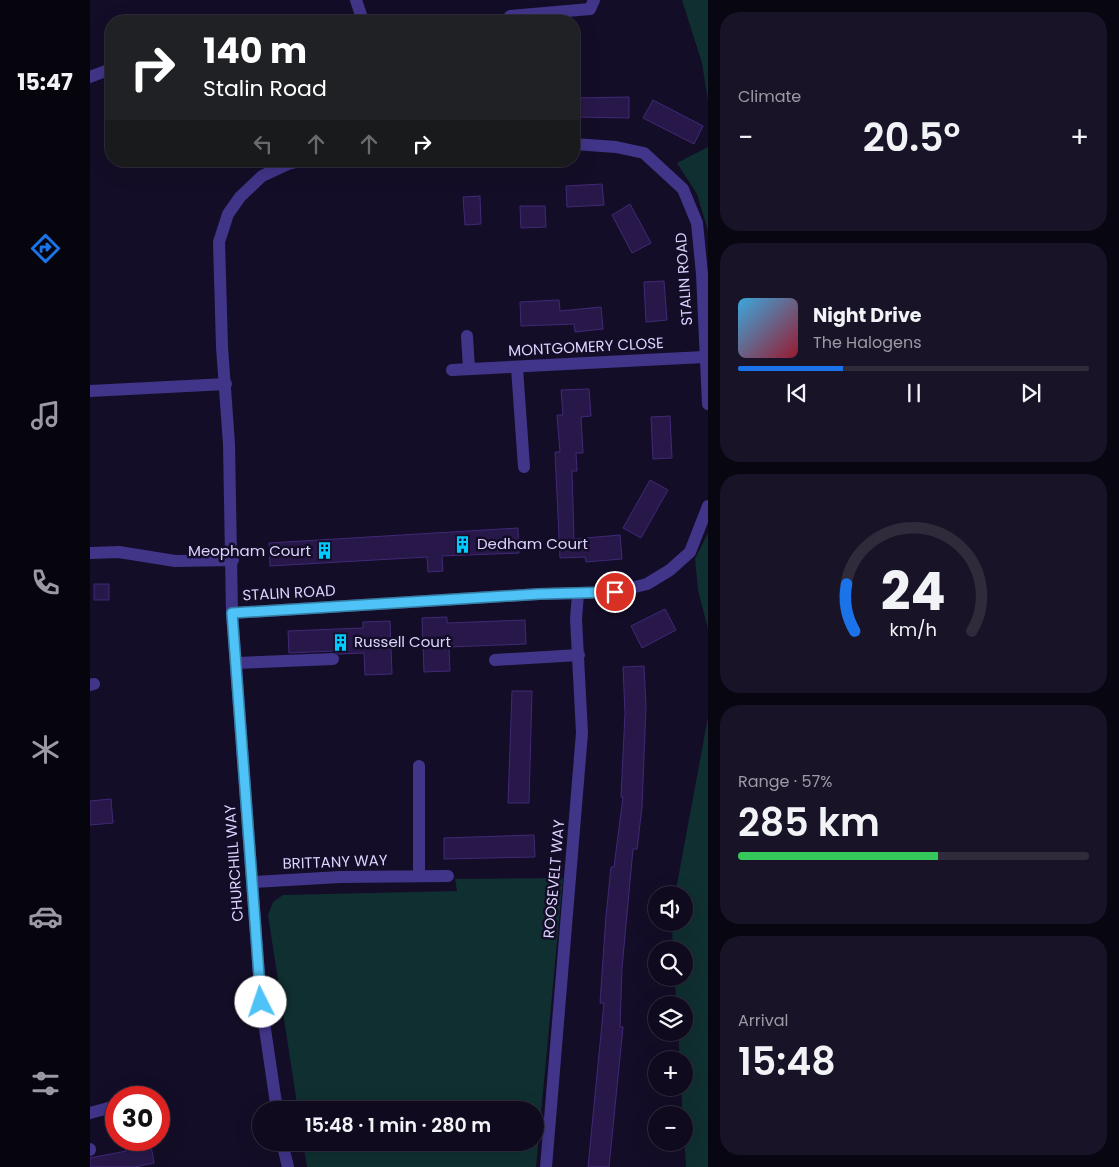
<!DOCTYPE html>
<meta charset="utf-8">
<style>
body{margin:0;font-family:Poppins,sans-serif;background:#181326;color:#f1f3f6;height:100vh;display:flex;flex-direction:column;font-size:19px;white-space:nowrap}
*{box-sizing:border-box;margin:0}
p{font-size:16px;color:#9b9aa4}
.icon{flex:none;width:28px;height:28px;fill:none;stroke:currentColor;stroke-width:2;stroke-linecap:round;stroke-linejoin:round}
.map{position:relative;flex:1;overflow:hidden}
.drawer{display:flex;flex-direction:column;gap:12px;padding:12px;background:#080610;width:411px}
.drawer>*{flex:none}
.hud{position:absolute;left:15px;top:15px;width:475px;height:152px;border-radius:20px;box-shadow:0 5px 20px #0002,0 0 0 1px #2f2b3b;background:#202124;color:#fff;overflow:hidden}
.fabs{position:absolute;left:558px;top:886px;display:grid;gap:10px}
.fabs a{display:grid;place-items:center;width:45px;height:45px;border-radius:50%;background:#0f0a1d;box-shadow:0 5px 20px #0002,0 0 0 1px #2f2b3b;font-size:25px}
.speed{position:absolute;left:15px;top:1086px;display:flex;gap:10px;font-size:25px;font-weight:700;text-align:center}
.speed>*{display:grid;place-content:center;width:65px;height:65px;border-radius:50%;background:#0f0a1d;box-shadow:0 5px 20px #0002,0 0 0 1px #2f2b3b;line-height:1}
.speed .limit{border:8px solid #d22;background:#fff;color:#111}
.pin{position:absolute;display:grid;place-items:center;width:42px;height:42px;color:#fff;margin:-21px;border:2px solid #fff;border-radius:50%;box-shadow:0 1px 5px #0007}
.me{position:absolute;width:55px;margin:-28px;rotate:356deg;stroke-linejoin:round;filter:drop-shadow(0 0 4px #0008)}
.turn{display:flex;align-items:center;gap:18px;height:105px;padding:0 15px;font-size:22px}
.turn .icon{width:65px;height:65px;stroke-width:2.5}
.turn b{display:block;font-size:35px;line-height:42px}
.lanes{display:flex;align-items:center;height:48px;padding:0 15px;background:#0003;justify-content:center;gap:25px;direction:ltr}
.lanes .off{opacity:.35}
.big{font-size:38px;font-weight:600;line-height:1.1}
.drawer .card{flex:1;display:flex;flex-direction:column;justify-content:center;gap:8px;min-width:0;padding:0 18px;border-radius:20px;background:#181326}
.drawer .dial{align-items:center;gap:0}
.dial svg{height:130px;overflow:visible;fill:none;stroke:#2f2b3b;stroke-width:7;stroke-linecap:round;text-anchor:middle}
.dial text{fill:#f1f3f6;stroke:none}
.song{display:flex;align-items:center;gap:15px}
.cover{width:60px;height:60px;border-radius:8px;background:linear-gradient(135deg,hsl(200 70% 55%),hsl(350 70% 35%))}
.played{height:5px;border-radius:2px;background:linear-gradient(90deg,#1a73e8 30%,#2f2b3b 30%)}
.keys{display:flex;justify-content:space-around;direction:ltr}
.heat{display:flex;justify-content:space-between;align-items:center;font-size:28px;direction:ltr}
.charge{height:8px;border-radius:4px;background:linear-gradient(90deg,#34c759 57%,#2f2b3b 0)}
.trip{position:absolute;left:162px;top:1101px;width:292px;height:50px;border-radius:25px;background:#0f0a1d;box-shadow:0 5px 20px #0002,0 0 0 1px #2f2b3b;font-weight:600;line-height:50px;text-align:center}
main{display:flex;flex:1;min-height:0}
.dock{display:flex;flex-direction:column;width:90px;justify-content:space-around;align-items:center;background:#06040c;color:#9b9aa4}
.dock .icon{width:35px;height:35px}
.dock .on{color:#1a73e8}
.dock b{font-size:22px;color:#f1f3f6}
.map>svg:first-child{display:block}
.green{fill:#102f31}
.building{fill:#271849;stroke:#402977}
.lines{fill:none;stroke-linecap:round;stroke-linejoin:round}
.minor{stroke:#413589;stroke-width:12}
.route-casing{stroke:#337fa1;stroke-width:12}
.route{stroke:#4fc3f7;stroke-width:9}
.labels{text-anchor:middle;stroke-width:5;stroke-linejoin:round;paint-order:stroke}
.street-label{font-size:15px;fill:#ddd3ff;stroke:#140d27}
.poi-label{font-size:15px;fill:#ddd3ff;stroke:#140d27;text-anchor:start}
</style>
<main>
<nav class="dock">
<b>15:47</b>
<svg class="icon on" aria-label="directions" viewBox="0 0 24 24"><path d="M12 3l9 9-9 9-9-9zM9 14v-3h6M13 9l2 2-2 2"/></svg>
<svg class="icon" aria-label="music" viewBox="0 0 24 24"><path d="M9 18V5l10-2v13"/><circle cx="6" cy="18" r="3"/><circle cx="16" cy="16" r="3"/></svg>
<svg class="icon" aria-label="phone" viewBox="0 0 24 24"><path d="M5 4h4l2 5-3 2q2 4 5 5l2-3 5 2v4C11 20 4 13 5 4z"/></svg>
<svg class="icon" aria-label="climate" viewBox="0 0 24 24"><path d="M12 3v18M4 7l16 10M4 17L20 7"/></svg>
<svg class="icon" aria-label="car" viewBox="0 0 24 24"><path d="M5 17H2v-5l4-1 3-4h7l3 4 3 1v5h-3M9 17h6M6 11h13"/><circle cx="7" cy="17" r="2"/><circle cx="17" cy="17" r="2"/></svg>
<svg class="icon" aria-label="filters" viewBox="0 0 24 24"><path d="M4 7h16M4 17h16"/><circle cx="9" cy="7" r="2"/><circle cx="15" cy="17" r="2"/></svg>
</nav>
<div class="map">
<svg width="618" height="1167" viewBox="0 0 618 1167">
<rect width="100%" height="100%" fill="#140d27"/>
<path class="green" d="M 592,0 L 618,0 L 618,101 L 612,63 Z
M 618,147 L 618,231 L 607,194 L 587,163 Z
M 618,533 L 618,629 L 608,590 L 605,559 Z
M 618,717 L 618,1167 L 596,1167 L 591,1088 L 594,1088 L 594,1060 L 590,1060 L 588,1033 L 594,1032 L 594,1005 L 586,1005 L 585,978 L 594,978 L 594,950 L 583,950 L 582,923 L 594,922 L 594,895 L 585,895 Z
M 473,878 L 446,1167 L 217,1167 L 213,1143 L 446,1142 L 446,1110 L 208,1110 L 178,915 L 183,902 L 193,895 L 367,891 L 365,879 Z"/>
<path class="building" d="M 539,97 L 539,118 L 484,117 L 484,98 Z
M 563,100 L 613,126 L 604,144 L 553,118 Z
M 512,184 L 514,205 L 477,207 L 476,186 Z
M 390,196 L 391,224 L 375,225 L 373,197 Z
M 540,204 L 561,243 L 542,253 L 522,215 Z
M 430,206 L 455,206 L 456,227 L 431,228 Z
M 574,281 L 577,320 L 556,322 L 554,282 Z
M 469,300 L 470,311 L 511,307 L 513,329 L 485,332 L 484,324 L 431,326 L 430,302 Z
M 499,389 L 501,416 L 491,417 L 493,453 L 486,453 L 487,471 L 482,471 L 484,539 L 530,535 L 532,559 L 496,562 L 495,557 L 470,558 L 465,452 L 470,452 L 467,415 L 473,415 L 471,390 Z
M 580,416 L 582,458 L 563,459 L 561,417 Z
M 560,480 L 578,490 L 551,538 L 533,528 Z
M 428,528 L 429,553 L 352,556 L 353,571 L 338,572 L 337,557 L 180,566 L 179,543 Z
M 4,584 L 19,584 L 19,600 L 4,600 Z
M 575,609 L 586,630 L 552,648 L 541,626 Z
M 357,617 L 357,623 L 435,620 L 436,644 L 359,647 L 360,671 L 334,672 L 332,618 Z
M 300,621 L 302,674 L 275,675 L 274,653 L 249,654 L 243,651 L 199,653 L 198,631 L 273,628 L 273,622 Z
M 554,666 L 556,707 L 552,807 L 547,849 L 543,849 L 532,968 L 530,1027 L 533,1027 L 519,1167 L 498,1167 L 514,1003 L 510,1003 L 516,916 L 521,867 L 524,867 L 533,797 L 531,797 L 535,713 L 533,667 Z
M 422,691 L 442,691 L 439,803 L 418,803 Z
M 21,799 L 23,823 L 0,825 L 0,801 Z
M 444,835 L 445,857 L 354,859 L 354,838 Z
M 60,1140 L 64,1163 L 45,1167 L 0,1167 L 0,1158 L 36,1151 L 35,1145 Z"/>
<g class="lines">
<path class="minor" d="M 266,0 L 273,21
M 420,16 L 500,9 L 504,0
M 0,77 L 21,69
M 484,144 L 526,147 L 554,153 L 593,189 L 607,223 L 612,274 L 618,404
M 377,336 L 379,369
M 427,368 L 434,467
M 362,370 L 614,357
M 0,391 L 136,384
M 0,553 L 29,552 L 85,561 L 143,560
M 142,613 L 449,594 L 525,592 L 557,584 L 580,570 L 600,552 L 618,506
M 405,660 L 489,655
M 146,663 L 243,659
M 0,685 L 4,684
M 329,876 L 329,766
M 162,882 L 250,877 L 358,876
M 187,1110 L 171,1002 L 142,613 L 139,444 L 132,347 L 129,242 L 138,214 L 150,197 L 172,176 L 198,164 L 211,161
M 0,1113 L 26,1106
M 192,1142 L 198,1167
M 0,1149 L 0,1150
M 456,1167 L 492,733 L 486,619 L 488,594"/>
</g>
<g class="lines">
<defs>
<path id="route" d="M 171,1002 L 142,613 L 449,594 L 525,592"/>
</defs>
<use href="#route" class="route-casing"/>
<use href="#route" class="route"/>
</g>
<defs>
<symbol id="building-bare" viewBox="-9 -9 18 18"><path d="M-4-6H4V6H1V3H-1V6H-4ZM-2.5-4.3h1.7v1.8h-1.7ZM.8-4.3h1.7v1.8H.8ZM-2.5-1h1.7V.8h-1.7ZM.8-1h1.7V.8H.8Z" fill="#00cbfe" stroke="#140d27" stroke-width="2.5" paint-order="stroke"/></symbol>
</defs>
<g fill-rule="evenodd">
<use href="#building-bare" x="360" y="532" width="25" height="25"/>
<use href="#building-bare" x="222" y="538" width="25" height="25"/>
<use href="#building-bare" x="238" y="630" width="25" height="25"/>
</g>
<g class="labels">
<g class="street-label">
<text transform="translate(594 279) rotate(-94)" y="5">STALIN ROAD</text>
<text transform="translate(496 347) rotate(-3)" y="5">MONTGOMERY CLOSE</text>
<text transform="translate(199 593) rotate(-3)" y="5">STALIN ROAD</text>
<text transform="translate(245 862) rotate(-2)" y="5">BRITTANY WAY</text>
<text transform="translate(144 863) rotate(-94)" y="5">CHURCHILL WAY</text>
<text transform="translate(464 879) rotate(-85)" y="5">ROOSEVELT WAY</text>
</g>
<g class="poi-label">
<text x="387" y="549">Dedham Court</text>
<text x="221" y="556" text-anchor="end">Meopham Court</text>
<text x="264" y="647">Russell Court</text>
</g>
</g>
</svg>
<div class="fabs">
<a><svg class="icon" aria-label="sound" viewBox="0 0 24 24"><path d="M4 9h4l5-4v14l-5-4H4zM17 9q2 3 0 6"/></svg></a>
<a><svg class="icon" aria-label="search" viewBox="0 0 24 24"><circle cx="10" cy="10" r="6"/><path d="M15 15l6 6"/></svg></a>
<a><svg class="icon" aria-label="layers" viewBox="0 0 24 24"><path d="M12 4l9 5-9 5-9-5zM3 14l9 5 9-5"/></svg></a>
<a>+</a>
<a>−</a>
</div>
<div class="speed"><div class="limit">30</div></div>
<div class="pin" style="left:525px;top:592px;background:#d93025"><svg class="icon" aria-label="arrive" viewBox="0 0 24 24"><path d="M6 21V4h12l-3 4 3 4H6"/></svg></div>
<svg class="me" style="left:171px;top:1002px" viewBox="-20 -20 40 40"><circle r="19" fill="#fff"/><path d="M0-13L10 11 0 6-10 11z" fill="#4fc3f7"/></svg>
<div class="trip">15:48 · 1 min · 280 m</div>
<div class="hud">
<div class="turn"><svg class="icon" aria-label="right" viewBox="0 0 24 24"><path d="M7 20v-9h11M14 6l5 5-5 5"/></svg><div><b>140 m</b>Stalin Road</div></div>
<div class="lanes"><svg class="icon off" aria-label="left" viewBox="0 0 24 24"><path d="M17 20v-9H6M10 6l-5 5 5 5"/></svg><svg class="icon off" aria-label="ahead" viewBox="0 0 24 24"><path d="M12 20V5M6 11l6-6 6 6"/></svg><svg class="icon off" aria-label="ahead" viewBox="0 0 24 24"><path d="M12 20V5M6 11l6-6 6 6"/></svg><svg class="icon" aria-label="right" viewBox="0 0 24 24"><path d="M7 20v-9h11M14 6l5 5-5 5"/></svg></div>
</div>
</div>
<section class="drawer">
<div class="card"><p>Climate</p>
<div class="heat"><a>−</a><b class="big">20.5°</b><a>+</a></div>
</div>
<div class="card">
<div class="song"><i class="cover"></i><div><b>Night Drive</b><p>The Halogens</p></div></div>
<div class="played"></div>
<div class="keys"><svg class="icon" aria-label="previous" viewBox="0 0 24 24"><path d="M18 5L8 12l10 7zM5 5v14"/></svg><svg class="icon" aria-label="pause" viewBox="0 0 24 24"><path d="M8 5v14M16 5v14"/></svg><svg class="icon" aria-label="next" viewBox="0 0 24 24"><path d="M6 5l10 7-10 7zM19 5v14"/></svg></div>
</div>
<div class="card dial"><svg viewBox="0 0 100 80">
<path d="M14 69A42 42 0 1 1 86 69"/>
<path d="M14 69A42 42 0 0 1 9 40" stroke="#1a73e8"/>
<text x="50" y="56" font-size="32" font-weight="700">24</text>
<text x="50" y="72" font-size="11">km/h</text>
</svg></div>
<div class="card"><p>Range · 57%</p><b class="big">285 km</b><div class="charge"></div></div>
<div class="card"><p>Arrival</p><b class="big">15:48</b></div>
</section>
</main>
